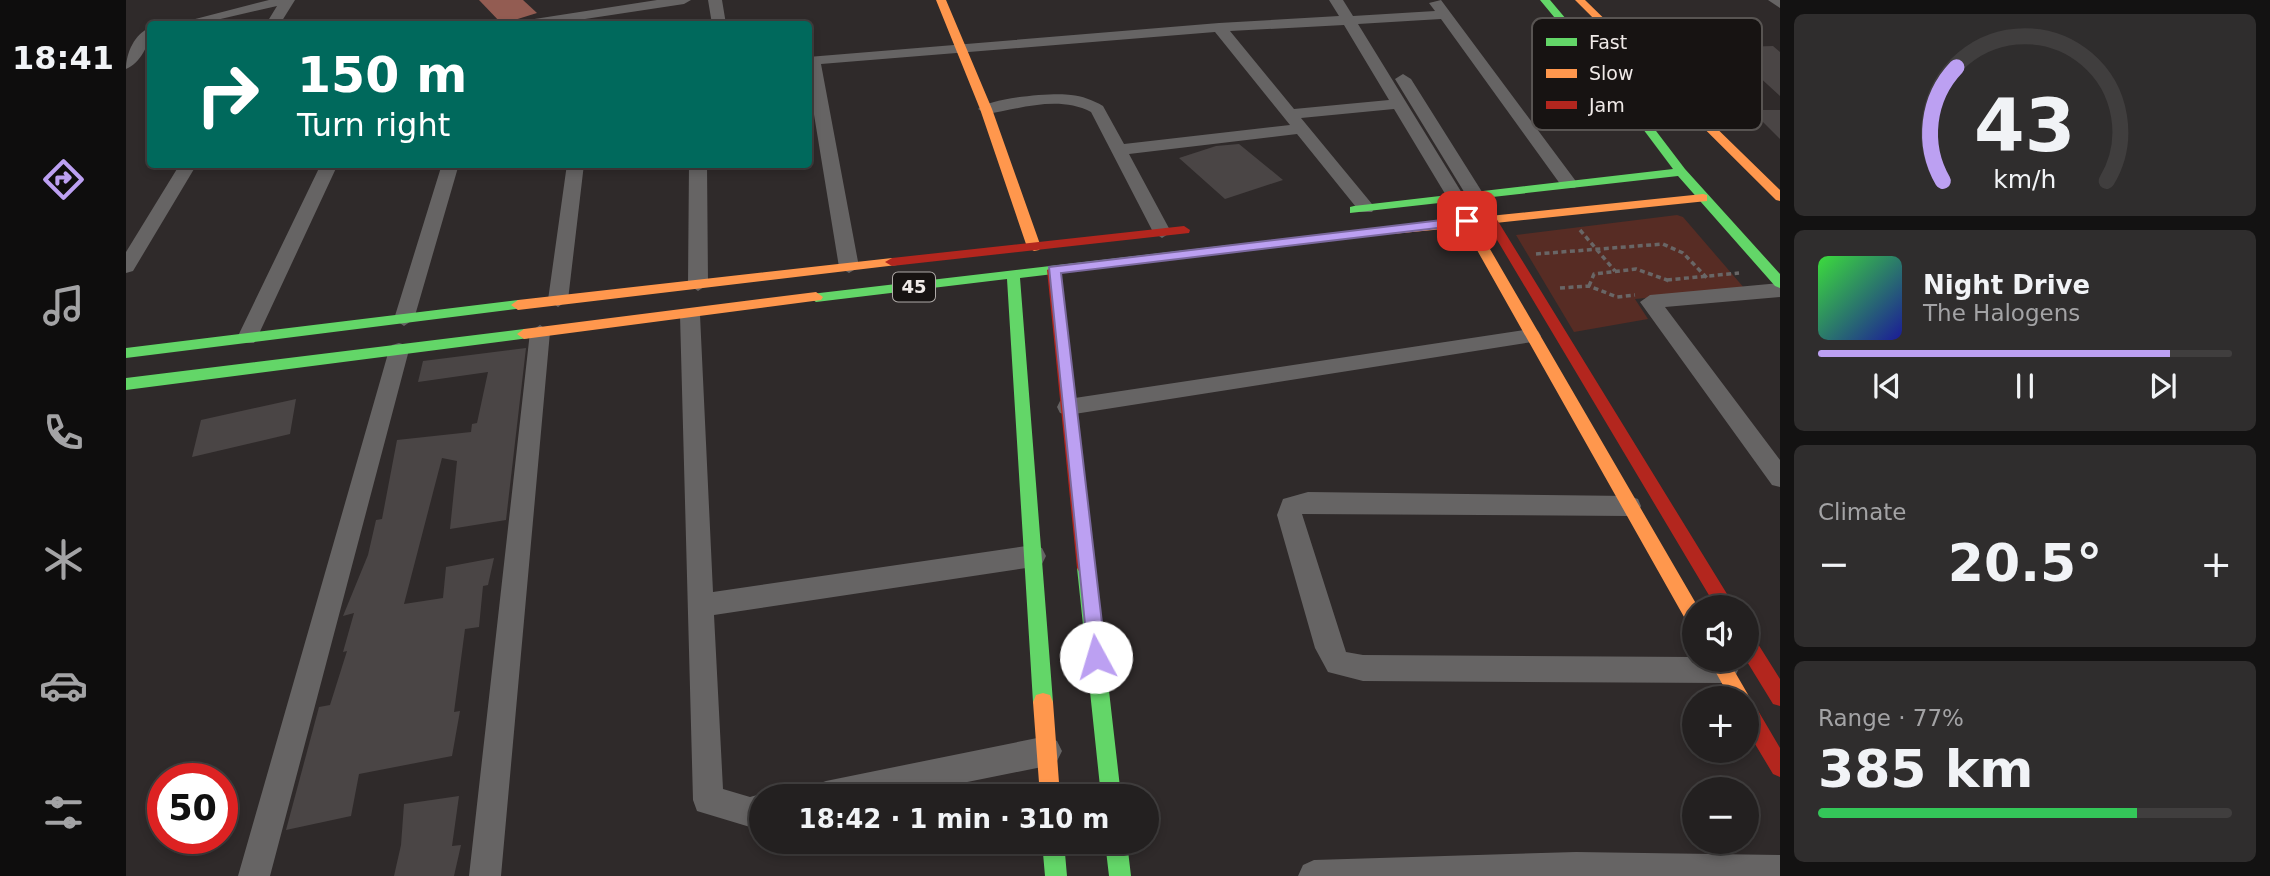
<!DOCTYPE html>
<meta charset="utf-8">
<style>
body{margin:0;font-family:"DejaVu Sans",sans-serif;background:#2f2d2d;color:#f1f3f6;height:100vh;display:flex;flex-direction:column;font-size:26px;white-space:nowrap}
*{box-sizing:border-box;margin:0}
p{font-size:23px;color:#a3a3a5}
.icon{flex:none;width:38px;height:38px;fill:none;stroke:currentColor;stroke-width:2;stroke-linecap:round;stroke-linejoin:round}
.map{position:relative;flex:1;overflow:hidden}
.details{display:flex;flex-direction:column;gap:14px;padding:14px;background:#131212;width:490px}
.details>*{flex:none}
.top-card{position:absolute;left:21px;top:21px;width:665px;height:147px;border-radius:7px;box-shadow:0 4px 10px #0003,0 0 0 2px #403e3e;background:#00695c;color:#fff;overflow:hidden}
.fabs{position:absolute;left:1556px;top:595px;display:grid;gap:14px}
.fabs a{display:grid;place-items:center;width:77px;height:77px;border-radius:50%;background:#232020;box-shadow:0 4px 10px #0003,0 0 0 2px #403e3e;font-size:35px}
.speed{position:absolute;left:21px;top:763px;display:flex;gap:14px;font-size:35px;font-weight:700;text-align:center}
.speed>*{display:grid;place-content:center;width:91px;height:91px;border-radius:50%;background:#232020;box-shadow:0 4px 10px #0003,0 0 0 2px #403e3e;line-height:1}
.speed .limit{border:10px solid #d22;background:#fff;color:#111}
.pin{position:absolute;display:grid;place-items:center;width:60px;height:60px;color:#fff;margin:-30px;border-radius:14px;box-shadow:0 4px 10px #0006}
.me{position:absolute;width:77px;margin:-38px;rotate:354deg;stroke-linejoin:round;filter:drop-shadow(0 0 5px #0008)}
.turn{display:flex;align-items:center;gap:24px;height:147px;padding:0 35px;font-size:32px}
.turn .icon{width:91px;height:91px;stroke-width:2.5}
.turn b{display:block;font-size:49px;line-height:60px}
.big{font-size:52px;font-weight:800;line-height:1.1}
.details .widget{flex:1;display:flex;flex-direction:column;justify-content:center;gap:10px;min-width:0;padding:0 24px;border-radius:10px;background:#2f2d2d}
.details .dial{align-items:center;gap:0}
.dial svg{height:182px;overflow:visible;fill:none;stroke:#403e3e;stroke-width:7;stroke-linecap:round;text-anchor:middle}
.dial text{fill:#f1f3f6;stroke:none}
.song{display:flex;align-items:center;gap:21px}
.cover{width:84px;height:84px;border-radius:10px;background:linear-gradient(135deg,hsl(120 70% 55%),hsl(240 70% 35%))}
.played{height:7px;border-radius:4px;background:linear-gradient(90deg,#bca0f2 85%,#403e3e 85%)}
.keys{display:flex;justify-content:space-around;direction:ltr}
.heat{display:flex;justify-content:space-between;align-items:center;font-size:38px;direction:ltr}
.charge{height:10px;border-radius:5px;background:linear-gradient(90deg,#34c759 77%,#403e3e 0)}
.trip{position:absolute;left:623px;top:784px;width:410px;height:70px;border-radius:35px;background:#232020;box-shadow:0 4px 10px #0003,0 0 0 2px #403e3e;font-weight:800;line-height:70px;text-align:center}
main{display:flex;flex:1;min-height:0}
.dock{display:flex;flex-direction:column;width:126px;justify-content:space-around;align-items:center;background:#0e0d0d;color:#a3a3a5}
.dock .icon{width:49px;height:49px}
.dock .selected{color:#bca0f2}
.dock b{font-size:32px;color:#f1f3f6}
.map>svg:first-child{display:block}
.green{fill:#572c24}
.water{fill:#935c52}
.building{fill:#4a4545}
.lines{fill:none;stroke-linecap:round;stroke-linejoin:round}
.path{stroke:#696666;stroke-width:3.5;stroke-dasharray:5 3.5;stroke-linecap:butt}
.street{fill:#666464;fill-rule:evenodd}
.fast{fill:#63d668;fill-rule:evenodd}
.slow{fill:#ff974d;fill-rule:evenodd}
.jam{fill:#b3261e;fill-rule:evenodd}
.route{fill:#bca0f2;stroke:#7a689d;stroke-width:2}
.labels{text-anchor:middle;stroke-width:7;stroke-linejoin:round;paint-order:stroke}
.shield{fill:#171312;stroke:#afaaa8;stroke-width:2}
.shield-label{font-size:18px;font-weight:bold;fill:#f0eae8}
.key{fill:#171312;stroke:#585452;stroke-width:2}
.key-label{font-size:19px;fill:#f0eae8}
</style>
<main>
<nav class="dock">
<b>18:41</b>
<svg class="icon selected" aria-label="directions" viewBox="0 0 24 24"><path d="M12 3l9 9-9 9-9-9zM9 14v-3h6M13 9l2 2-2 2"/></svg>
<svg class="icon" aria-label="music" viewBox="0 0 24 24"><path d="M9 18V5l10-2v13"/><circle cx="6" cy="18" r="3"/><circle cx="16" cy="16" r="3"/></svg>
<svg class="icon" aria-label="phone" viewBox="0 0 24 24"><path d="M5 4h4l2 5-3 2q2 4 5 5l2-3 5 2v4C11 20 4 13 5 4z"/></svg>
<svg class="icon" aria-label="climate" viewBox="0 0 24 24"><path d="M12 3v18M4 7l16 10M4 17L20 7"/></svg>
<svg class="icon" aria-label="car" viewBox="0 0 24 24"><path d="M5 17H2v-5l4-1 3-4h7l3 4 3 1v5h-3M9 17h6M6 11h13"/><circle cx="7" cy="17" r="2"/><circle cx="17" cy="17" r="2"/></svg>
<svg class="icon" aria-label="filters" viewBox="0 0 24 24"><path d="M4 7h16M4 17h16"/><circle cx="9" cy="7" r="2"/><circle cx="15" cy="17" r="2"/></svg>
</nav>
<div class="map">
<svg width="1654" height="876" viewBox="0 0 1654 876">
<rect width="100%" height="100%" fill="#2f2a2a"/>
<path class="green" d="M 1551,215 L 1557,217 L 1619,289 L 1509,299 L 1522,319 L 1448,332 L 1390,235 Z"/>
<path class="water" d="M 353,0 L 397,0 L 411,13 L 376,24 Z"/>
<path class="building" d="M 1647,46 L 1654,52 L 1654,96 L 1630,74 L 1578,76 L 1546,49 Z
M 1625,110 L 1654,110 L 1654,139 Z
M 1113,144 L 1157,180 L 1099,199 L 1053,158 L 1090,146 Z
M 400,348 L 380,520 L 324,529 L 331,461 L 316,458 L 278,604 L 317,598 L 320,567 L 368,558 L 362,585 L 357,586 L 353,627 L 339,629 L 328,712 L 334,711 L 326,756 L 233,774 L 225,816 L 160,830 L 193,707 L 204,705 L 221,651 L 217,652 L 228,613 L 217,616 L 242,555 L 250,520 L 256,519 L 271,440 L 345,432 L 346,424 L 351,423 L 362,372 L 292,382 L 297,361 Z
M 170,399 L 164,434 L 66,457 L 75,420 Z
M 333,796 L 326,846 L 335,845 L 328,876 L 268,876 L 275,845 L 278,804 Z"/>
<g class="lines">
<path class="path" d="M 1454,230 L 1489,271
M 1410,254 L 1537,244 L 1557,253 L 1582,279
M 1541,280 L 1613,273
M 1463,286 L 1468,274 L 1510,269 L 1541,280 L 1539,284
M 1434,288 L 1463,286 L 1491,297 L 1509,295"/>
<path class="street" d="M 143,0 L 169,0 L 154,24 L 140,24 L 151,6 L 73,24 L 50,24 Z
M 531,0 L 565,0 L 558,4 L 426,24 L 395,24 L 402,20 Z
M 582,0 L 596,0 L 600,24 L 586,24 Z
M 1203,0 L 1217,0 L 1227,16 L 1309,11 L 1303,3 L 1315,0 L 1449,180 L 1452,184 L 1449,188 L 1437,188 L 1315,19 L 1232,24 L 1339,198 L 1336,202 L 1324,202 L 1268,109 L 1175,118 L 1246,204 L 1249,208 L 1246,212 L 1234,212 L 1171,134 L 1003,154 L 1045,232 L 1036,238 L 1027,232 L 965,112 C 932,95 894,109 860,114 L 852,109 C 863,98 928,92 945,95 C 956,96 967,100 977,106 L 998,144 L 1164,125 L 1089,32 L 695,64 L 733,267 L 723,273 L 713,267 L 682,78 L 682,57 L 1093,23 L 1213,16 ZM 1218,25 L 1263,100 L 1168,109 L 1104,31 Z
M 1642,0 L 1654,0 L 1654,8 Z
M 24,28 C 25,42 15,63 0,69 C 0,53 9,33 24,28 Z
M 1277,74 L 1285,79 L 1358,195 L 1355,199 L 1343,199 L 1340,195 L 1269,79 Z
M 54,164 L 71,164 L 7,271 L 0,273 L 0,252 Z
M 195,164 L 212,164 L 131,338 L 128,343 L 114,343 L 111,338 Z
M 316,164 L 333,164 L 288,319 L 278,326 L 268,319 Z
M 441,164 L 458,164 L 442,300 L 432,307 L 422,300 Z
M 563,164 L 581,164 L 582,284 L 572,291 L 562,284 Z
M 1654,283 L 1654,297 L 1539,307 L 1654,460 L 1654,487 L 1646,485 L 1514,302 L 1524,295 Z
M 564,308 L 574,315 L 587,592 L 907,545 L 916,548 L 920,556 L 916,564 L 907,567 L 588,615 L 597,789 L 624,797 L 635,794 L 641,796 L 635,796 L 635,824 L 624,827 L 571,811 L 567,800 L 554,315 Z
M 414,325 L 424,332 L 375,876 L 343,876 L 404,332 Z
M 1405,329 L 1412,331 L 1415,336 L 1412,341 L 942,415 L 934,413 L 931,407 L 934,401 L 942,399 Z
M 273,343 L 280,345 L 283,350 L 144,876 L 112,876 L 263,350 L 266,345 Z
M 1182,492 L 1503,496 L 1512,499 L 1515,506 L 1512,513 L 1503,516 L 1176,514 L 1220,652 L 1237,655 L 1568,657 L 1568,660 L 1605,660 L 1612,670 L 1608,679 L 1598,683 L 1237,681 L 1202,672 L 1189,648 L 1151,515 L 1157,499 Z
M 921,736 L 931,741 L 936,751 L 931,761 L 921,766 L 772,796 L 685,796 L 689,785 L 700,781 Z
M 1450,852 L 1654,855 L 1654,876 L 1172,876 L 1177,865 L 1188,860 Z"/>
<path class="fast" d="M 1414,0 L 1424,0 L 1489,77 L 1559,169 L 1654,274 L 1654,288 L 1649,286 L 1552,176 L 1224,213 L 1224,207 L 1228,206 L 1547,169 L 1481,81 Z
M 1266,226 L 1272,230 L 1271,233 L 894,278 L 927,702 L 924,709 L 917,711 L 910,709 L 907,702 L 881,279 L 690,302 L 683,297 L 685,294 Z
M 392,300 L 399,305 L 397,308 L 0,358 L 0,348 Z
M 398,329 L 405,334 L 403,338 L 0,390 L 0,378 Z
M 960,560 L 966,563 L 969,568 L 995,796 L 975,796 L 951,568 L 954,563 Z
M 916,842 L 938,842 L 941,876 L 919,876 Z
M 979,842 L 1001,842 L 1005,876 L 983,876 Z"/>
<path class="slow" d="M 810,0 L 820,0 L 866,109 L 915,247 L 913,250 L 908,251 L 901,247 L 854,109 Z
M 1449,0 L 1459,0 L 1654,190 L 1654,201 L 1650,200 Z
M 1577,194 L 1581,195 L 1581,201 L 1350,225 L 1572,607 L 1568,607 L 1568,626 L 1562,624 L 1338,227 L 1266,234 L 1260,230 L 1266,226 Z
M 766,258 L 773,262 L 771,265 L 392,310 L 385,305 L 392,300 Z
M 690,292 L 697,297 L 695,300 L 398,339 L 391,334 L 398,329 Z
M 1583,660 L 1602,660 L 1624,698 L 1621,705 L 1620,698 L 1604,698 Z
M 917,693 L 924,695 L 927,702 L 934,796 L 914,796 L 907,702 L 910,695 Z"/>
<path class="jam" d="M 1364,214 L 1370,218 L 1609,607 L 1590,607 L 1358,218 Z
M 1058,226 L 1064,230 L 1063,233 L 766,266 L 759,262 L 766,258 Z
M 928,266 L 935,270 L 969,568 L 966,573 L 960,576 L 954,573 L 951,568 L 921,270 Z
M 1620,634 L 1627,636 L 1654,679 L 1654,706 L 1647,704 L 1620,660 Z
M 1620,700 L 1627,702 L 1654,748 L 1654,777 L 1647,774 L 1620,729 Z"/>
</g>
<path class="route" d="M 1341,217 L 1347,221 L 1345,224 L 935,273 L 980,657 L 977,664 L 970,666 L 963,664 L 923,267 Z"/>
<g class="labels">
<rect class="shield" x="767" y="272.5" width="42" height="29" rx="5"/>
<g class="shield-label">
<text x="788" y="293">45</text>
</g>
</g>
<rect x="1406" y="18" width="230" height="112" rx="10" class="key"/>
<rect x="1420" y="38" width="31" height="8" fill="#63d668"/>
<rect x="1420" y="69" width="31" height="9" fill="#ff974d"/>
<rect x="1420" y="101" width="31" height="8" fill="#b3261e"/>
<g class="key-label">
<text x="1463" y="49">Fast</text>
<text x="1463" y="80">Slow</text>
<text x="1463" y="112">Jam</text>
</g>
</svg>
<div class="fabs">
<a><svg class="icon" aria-label="sound" viewBox="0 0 24 24"><path d="M4 9h4l5-4v14l-5-4H4zM17 9q2 3 0 6"/></svg></a>
<a>+</a>
<a>−</a>
</div>
<div class="speed"><div class="limit">50</div></div>
<div class="pin" style="left:1341px;top:221px;background:#d93025"><svg class="icon" aria-label="arrive" viewBox="0 0 24 24"><path d="M6 21V4h12l-3 4 3 4H6"/></svg></div>
<svg class="me" style="left:970px;top:657px" viewBox="-20 -20 40 40"><circle r="19" fill="#fff"/><path d="M0-13L10 11 0 6-10 11z" fill="#bca0f2"/></svg>
<div class="trip">18:42 · 1 min · 310 m</div>
<div class="top-card">
<div class="turn"><svg class="icon" aria-label="right" viewBox="0 0 24 24"><path d="M7 20v-9h11M14 6l5 5-5 5"/></svg><div><b>150 m</b>Turn right</div></div>
</div>
</div>
<section class="details">
<div class="widget dial"><svg viewBox="0 0 100 80">
<path d="M14 69A42 42 0 1 1 86 69"/>
<path d="M14 69A42 42 0 0 1 20 19" stroke="#bca0f2"/>
<text x="50" y="56" font-size="32" font-weight="700">43</text>
<text x="50" y="72" font-size="11">km/h</text>
</svg></div>
<div class="widget">
<div class="song"><i class="cover"></i><div><b>Night Drive</b><p>The Halogens</p></div></div>
<div class="played"></div>
<div class="keys"><svg class="icon" aria-label="previous" viewBox="0 0 24 24"><path d="M18 5L8 12l10 7zM5 5v14"/></svg><svg class="icon" aria-label="pause" viewBox="0 0 24 24"><path d="M8 5v14M16 5v14"/></svg><svg class="icon" aria-label="next" viewBox="0 0 24 24"><path d="M6 5l10 7-10 7zM19 5v14"/></svg></div>
</div>
<div class="widget"><p>Climate</p>
<div class="heat"><a>−</a><b class="big">20.5°</b><a>+</a></div>
</div>
<div class="widget"><p>Range · 77%</p><b class="big">385 km</b><div class="charge"></div></div>
</section>
</main>
